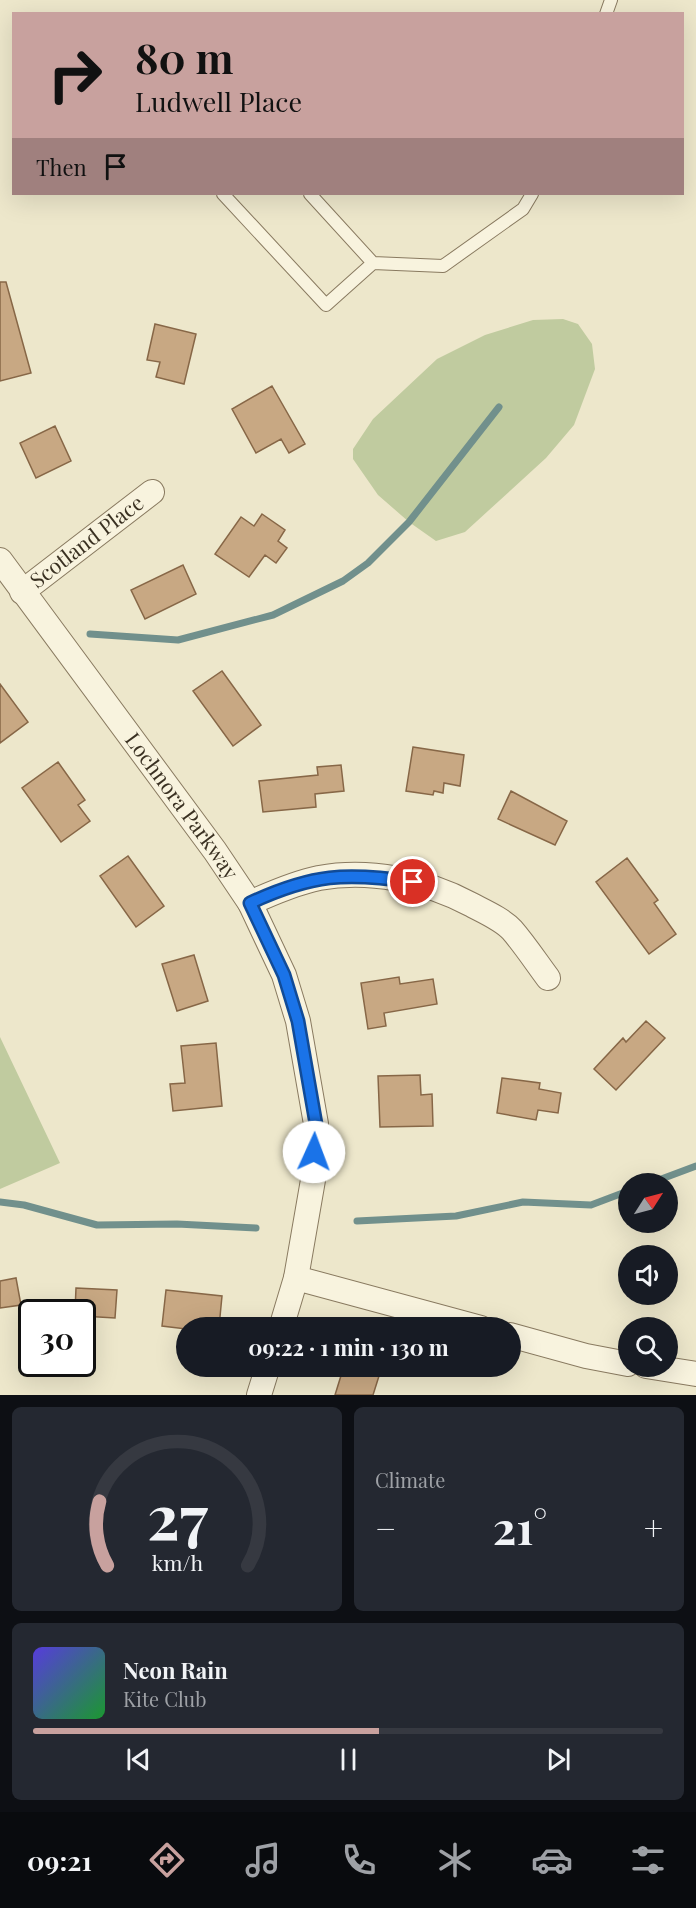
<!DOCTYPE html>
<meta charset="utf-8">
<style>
body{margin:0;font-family:"Playfair Display",serif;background:#242831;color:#f1f3f6;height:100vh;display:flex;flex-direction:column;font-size:22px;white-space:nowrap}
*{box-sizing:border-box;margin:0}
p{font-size:20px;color:#9ea1a6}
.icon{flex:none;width:33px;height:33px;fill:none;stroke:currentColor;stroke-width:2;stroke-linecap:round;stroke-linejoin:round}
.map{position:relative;height:1395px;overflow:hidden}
.details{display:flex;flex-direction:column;gap:12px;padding:12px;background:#0d0f14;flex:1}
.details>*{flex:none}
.hud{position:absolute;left:12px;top:12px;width:672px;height:183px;border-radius:0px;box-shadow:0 6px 24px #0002;background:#c8a19e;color:#111;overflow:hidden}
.needle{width:39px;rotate:54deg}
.buttons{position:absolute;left:618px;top:1173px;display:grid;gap:12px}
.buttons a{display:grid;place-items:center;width:60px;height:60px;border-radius:50%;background:#171b24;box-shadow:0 6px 24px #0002;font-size:30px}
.speed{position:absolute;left:18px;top:1299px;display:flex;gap:12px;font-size:30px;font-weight:700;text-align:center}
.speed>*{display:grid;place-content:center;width:78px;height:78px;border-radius:50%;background:#171b24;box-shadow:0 6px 24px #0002;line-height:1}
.speed .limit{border:3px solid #111;border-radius:9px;background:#fff;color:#111}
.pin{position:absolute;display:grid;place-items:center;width:51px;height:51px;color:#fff;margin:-26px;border:3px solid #fff;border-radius:50%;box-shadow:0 2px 6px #0007}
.me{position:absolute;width:66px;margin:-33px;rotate:2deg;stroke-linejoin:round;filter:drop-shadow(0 0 4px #0008)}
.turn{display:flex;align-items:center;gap:21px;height:126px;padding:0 24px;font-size:27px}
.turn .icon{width:78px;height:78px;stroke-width:2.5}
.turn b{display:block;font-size:42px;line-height:51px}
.then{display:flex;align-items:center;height:57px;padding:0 24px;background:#0003;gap:12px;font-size:22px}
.big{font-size:45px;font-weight:700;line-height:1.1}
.details .card{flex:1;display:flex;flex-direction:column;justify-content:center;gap:9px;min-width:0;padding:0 21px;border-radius:9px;background:#242831}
.details .dial{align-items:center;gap:0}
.dial svg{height:156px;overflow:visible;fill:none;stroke:#363941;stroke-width:7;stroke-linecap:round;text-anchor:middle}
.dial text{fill:#f1f3f6;stroke:none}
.song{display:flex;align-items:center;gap:18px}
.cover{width:72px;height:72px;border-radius:9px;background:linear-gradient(135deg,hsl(250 70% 55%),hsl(130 70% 35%))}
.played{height:6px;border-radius:3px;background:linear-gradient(90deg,#c8a19e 55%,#363941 55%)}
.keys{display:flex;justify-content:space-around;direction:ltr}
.heat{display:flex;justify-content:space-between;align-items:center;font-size:33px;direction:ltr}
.details .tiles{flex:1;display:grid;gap:12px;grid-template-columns:1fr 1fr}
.card:last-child{grid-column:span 2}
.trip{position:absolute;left:176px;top:1317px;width:345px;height:60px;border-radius:30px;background:#171b24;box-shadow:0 6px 24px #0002;font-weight:700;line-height:60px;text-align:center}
.menu{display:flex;height:96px;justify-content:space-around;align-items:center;background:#090b0e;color:#9ea1a6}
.menu .icon{width:42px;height:42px}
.menu .current{color:#c8a19e}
.menu b{font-size:27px;color:#f1f3f6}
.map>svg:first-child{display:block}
.green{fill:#c0cb9f}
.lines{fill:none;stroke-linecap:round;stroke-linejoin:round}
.stream{stroke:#71908c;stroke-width:7}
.building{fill:#c8a883;stroke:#876747;stroke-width:1.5}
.service-casing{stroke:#897a60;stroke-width:14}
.minor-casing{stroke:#897a60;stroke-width:26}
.service{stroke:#f8f3de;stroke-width:12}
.minor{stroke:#f8f3de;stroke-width:24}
.route-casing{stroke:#114b97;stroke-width:15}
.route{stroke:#1a73e8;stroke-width:10}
.labels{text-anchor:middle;stroke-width:6;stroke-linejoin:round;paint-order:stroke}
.street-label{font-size:21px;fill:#3a3122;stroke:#f4f0da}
</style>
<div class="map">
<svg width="696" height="1395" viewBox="0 0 696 1395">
<rect width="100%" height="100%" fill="#ede7cb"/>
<path class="green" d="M 563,319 L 578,324 L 592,344 L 595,369 L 574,425 L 546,458 L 465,532 L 436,541 L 409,522 L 378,495 L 353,459 L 353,449 L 373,419 L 437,359 L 485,335 L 533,320 Z
M 0,1037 L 60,1163 L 0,1189 Z"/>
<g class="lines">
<path class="stream" d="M 90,634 L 178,640 L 273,615 L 343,581 L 368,563 L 409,522 L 499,407
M 648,1184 L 696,1166
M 0,1202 L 24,1205 L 97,1225 L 177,1224 L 256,1228
M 357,1221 L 456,1216 L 523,1202 L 591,1205 L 628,1191"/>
</g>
<path class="building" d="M 0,282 L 6,282 L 31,373 L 0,381 Z
M 155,324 L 196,334 L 184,384 L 156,377 L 160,362 L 147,360 Z
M 272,386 L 305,444 L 289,453 L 281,439 L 256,453 L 232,409 Z
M 55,426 L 71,461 L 36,478 L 20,443 Z
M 262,514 L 285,530 L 278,541 L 287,548 L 276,563 L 265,555 L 249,577 L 215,554 L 241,517 L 254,526 Z
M 183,565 L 196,594 L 145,619 L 131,590 Z
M 222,671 L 261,725 L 233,746 L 193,691 Z
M 0,684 L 28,722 L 0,743 Z
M 413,747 L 464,755 L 460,786 L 444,783 L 443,793 L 434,791 L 433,795 L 406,791 Z
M 58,762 L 85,800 L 78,805 L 90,821 L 61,842 L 22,788 Z
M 341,765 L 344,791 L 315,794 L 316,807 L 263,812 L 259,781 L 318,775 L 317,767 Z
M 511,791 L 567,821 L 555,845 L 498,819 Z
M 128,856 L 164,906 L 136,927 L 100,876 Z
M 627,858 L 658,900 L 654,903 L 676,934 L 649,954 L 596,882 Z
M 194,955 L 208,1001 L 177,1011 L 162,964 Z
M 399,977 L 400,984 L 433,979 L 437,1004 L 384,1013 L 386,1026 L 368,1029 L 361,983 Z
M 646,1021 L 665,1038 L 616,1090 L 594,1069 L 623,1038 L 626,1042 Z
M 216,1043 L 222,1106 L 173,1111 L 170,1084 L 185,1083 L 181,1046 Z
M 420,1075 L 421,1095 L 432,1094 L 433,1126 L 380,1127 L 378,1076 Z
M 502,1078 L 540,1083 L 539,1089 L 561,1093 L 558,1113 L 538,1110 L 536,1120 L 497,1113 Z
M 16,1278 L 21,1305 L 0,1308 L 0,1281 Z
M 76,1288 L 117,1290 L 115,1318 L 82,1316 L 82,1312 L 75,1312 Z
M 166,1290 L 222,1296 L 219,1327 L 191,1325 L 190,1328 L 186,1328 L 186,1329 L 162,1326 Z
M 344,1366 L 379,1376 L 373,1395 L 335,1395 Z"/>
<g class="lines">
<defs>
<path id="service" d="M 606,14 L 611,0
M 223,194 L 326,305 L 373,263 L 443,266 L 523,209 L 532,194
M 310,194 L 373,263"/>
<g id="minor">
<path id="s1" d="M 0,560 L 215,851 L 250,903 L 284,975 L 298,1021 L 316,1124 L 313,1180 L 296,1278 L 281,1328"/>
<path id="s2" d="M 22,592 L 152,492"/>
<path d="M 250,903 C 272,893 295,883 319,878 C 369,869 425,880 470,904 C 483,911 502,919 512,930 C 525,945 536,962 548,978"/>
<path d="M 296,1278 L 481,1328"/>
<path d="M 510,1335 L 586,1356 L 628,1364"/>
<path d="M 646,1366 L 696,1374"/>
<path d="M 259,1395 L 268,1366"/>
</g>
</defs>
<use href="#service" class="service-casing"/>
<use href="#minor" class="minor-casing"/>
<use href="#service" class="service"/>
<use href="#minor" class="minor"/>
</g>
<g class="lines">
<defs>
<path id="route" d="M 314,1152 L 316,1124 L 298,1021 L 284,975 L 250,903 C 312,874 346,872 413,882"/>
</defs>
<use href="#route" class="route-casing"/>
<use href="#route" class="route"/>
</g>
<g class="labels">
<g class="street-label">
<text dy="7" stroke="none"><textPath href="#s2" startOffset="82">Scotland Place</textPath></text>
<text dy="7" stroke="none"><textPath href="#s1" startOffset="306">Lochnora Parkway</textPath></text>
</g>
</g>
</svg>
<div class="buttons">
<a><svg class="needle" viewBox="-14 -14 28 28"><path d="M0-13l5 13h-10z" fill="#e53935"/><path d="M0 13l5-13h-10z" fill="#9ea1a6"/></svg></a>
<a><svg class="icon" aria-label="sound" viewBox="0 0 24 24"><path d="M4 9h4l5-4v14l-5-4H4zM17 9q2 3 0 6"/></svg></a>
<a><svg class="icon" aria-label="search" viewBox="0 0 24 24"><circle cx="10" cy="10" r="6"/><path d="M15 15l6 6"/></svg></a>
</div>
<div class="speed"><div class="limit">30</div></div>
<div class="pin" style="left:413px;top:882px;background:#d93025"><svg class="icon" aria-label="arrive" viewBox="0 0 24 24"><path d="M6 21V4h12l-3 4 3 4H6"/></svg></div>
<svg class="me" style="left:314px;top:1152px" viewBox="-20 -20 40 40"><circle r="19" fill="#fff"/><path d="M0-13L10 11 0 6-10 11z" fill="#1a73e8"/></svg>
<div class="trip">09:22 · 1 min · 130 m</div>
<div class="hud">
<div class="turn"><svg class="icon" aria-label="right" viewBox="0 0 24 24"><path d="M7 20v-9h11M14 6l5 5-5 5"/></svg><div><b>80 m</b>Ludwell Place</div></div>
<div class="then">Then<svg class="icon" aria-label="arrive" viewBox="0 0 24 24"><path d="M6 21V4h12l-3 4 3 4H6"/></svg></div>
</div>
</div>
<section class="details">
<div class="tiles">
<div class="card dial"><svg viewBox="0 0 100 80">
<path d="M14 69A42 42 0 1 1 86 69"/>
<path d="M14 69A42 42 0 0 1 10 36" stroke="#c8a19e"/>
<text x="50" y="56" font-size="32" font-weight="700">27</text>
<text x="50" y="72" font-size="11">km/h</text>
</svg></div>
<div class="card"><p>Climate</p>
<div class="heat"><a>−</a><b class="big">21°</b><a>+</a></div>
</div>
<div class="card">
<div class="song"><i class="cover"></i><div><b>Neon Rain</b><p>Kite Club</p></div></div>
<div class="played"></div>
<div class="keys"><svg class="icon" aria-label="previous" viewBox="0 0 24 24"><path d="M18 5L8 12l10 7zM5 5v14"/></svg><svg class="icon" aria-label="pause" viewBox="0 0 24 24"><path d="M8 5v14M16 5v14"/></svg><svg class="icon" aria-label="next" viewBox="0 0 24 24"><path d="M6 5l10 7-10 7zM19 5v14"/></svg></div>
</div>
</div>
</section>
<nav class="menu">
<b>09:21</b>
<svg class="icon current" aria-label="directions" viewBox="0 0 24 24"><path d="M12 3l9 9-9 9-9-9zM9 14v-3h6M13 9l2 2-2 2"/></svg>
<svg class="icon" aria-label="music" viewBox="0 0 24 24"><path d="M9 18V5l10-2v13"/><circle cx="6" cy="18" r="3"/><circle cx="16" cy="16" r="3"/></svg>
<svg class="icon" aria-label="phone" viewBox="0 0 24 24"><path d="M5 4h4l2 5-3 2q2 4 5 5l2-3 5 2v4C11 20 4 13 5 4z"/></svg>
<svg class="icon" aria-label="climate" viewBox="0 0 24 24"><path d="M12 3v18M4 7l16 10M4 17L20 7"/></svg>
<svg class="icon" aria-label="car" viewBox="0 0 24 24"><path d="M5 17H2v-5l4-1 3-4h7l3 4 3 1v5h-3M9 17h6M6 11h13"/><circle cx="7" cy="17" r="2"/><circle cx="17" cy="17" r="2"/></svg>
<svg class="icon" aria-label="filters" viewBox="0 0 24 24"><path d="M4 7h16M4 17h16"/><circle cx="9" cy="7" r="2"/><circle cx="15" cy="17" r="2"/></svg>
</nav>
